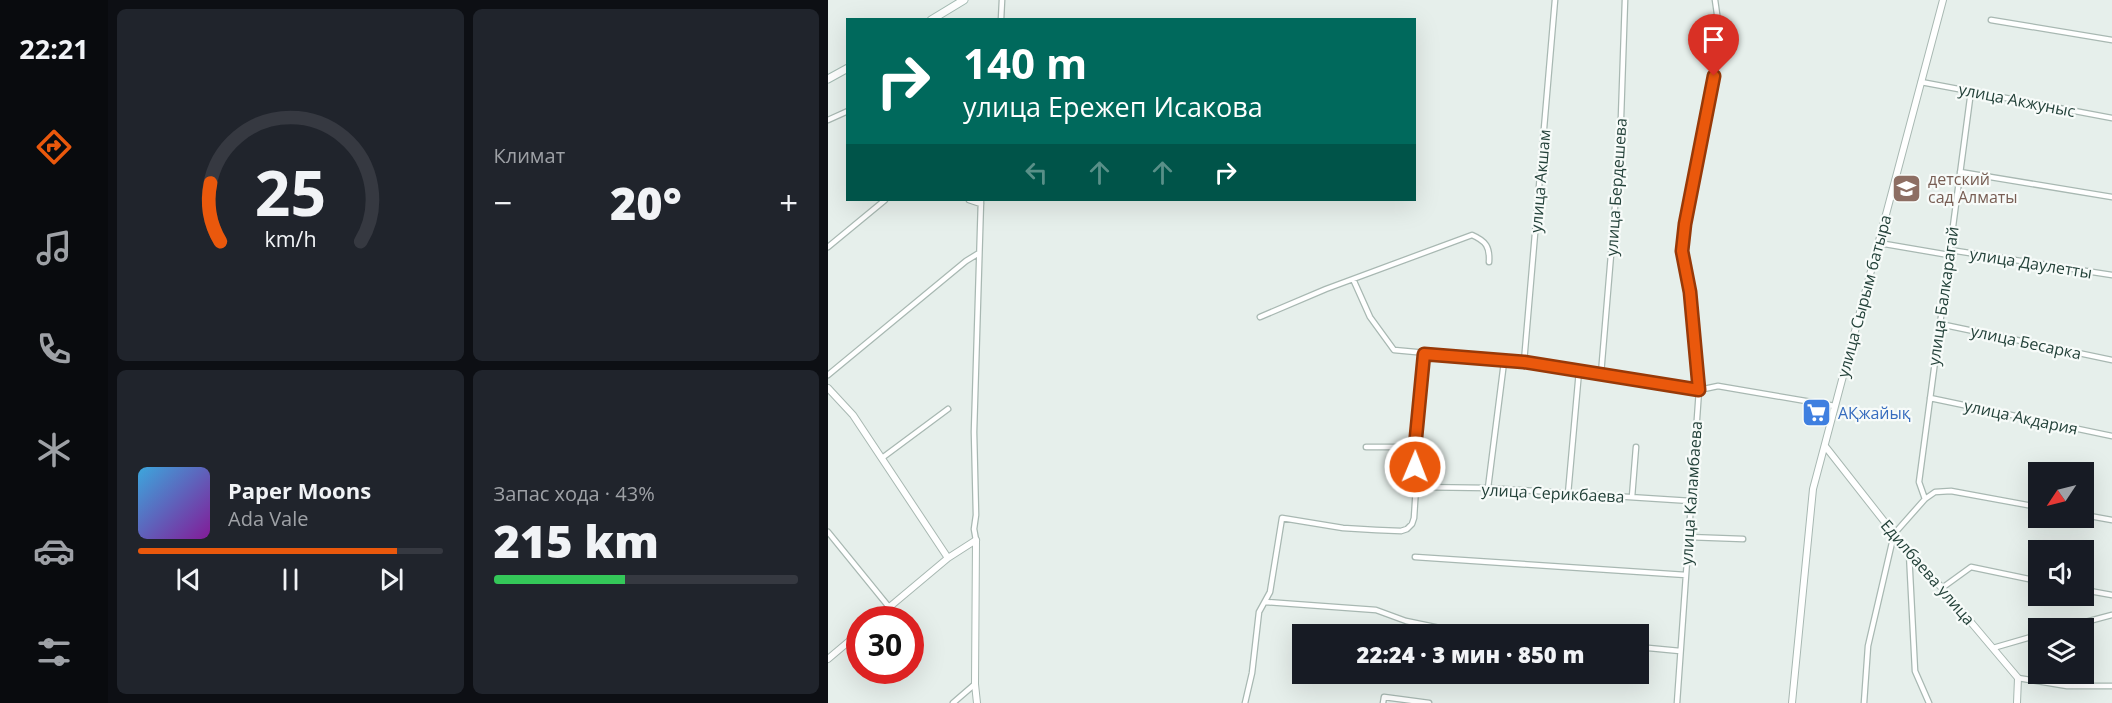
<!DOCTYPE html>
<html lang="ru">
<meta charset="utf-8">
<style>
body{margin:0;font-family:"Open Sans",sans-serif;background:#20242c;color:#f1f3f6;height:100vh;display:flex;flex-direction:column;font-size:22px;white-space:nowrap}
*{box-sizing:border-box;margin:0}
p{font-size:20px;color:#9ea1a6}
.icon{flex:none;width:33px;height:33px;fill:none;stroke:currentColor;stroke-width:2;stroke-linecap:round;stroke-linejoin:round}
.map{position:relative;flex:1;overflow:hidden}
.drawer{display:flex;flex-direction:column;gap:9px;padding:9px;background:#0d0f14;width:720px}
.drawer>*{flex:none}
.guide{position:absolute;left:18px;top:18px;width:570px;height:183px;border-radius:0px;box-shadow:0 6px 24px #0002;background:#00695c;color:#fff;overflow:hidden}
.needle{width:39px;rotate:235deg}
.tools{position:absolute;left:1200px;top:462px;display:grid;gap:12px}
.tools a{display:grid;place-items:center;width:66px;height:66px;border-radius:0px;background:#171b24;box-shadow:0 6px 24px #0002;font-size:30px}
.speed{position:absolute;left:18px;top:606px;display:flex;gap:12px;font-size:30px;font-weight:700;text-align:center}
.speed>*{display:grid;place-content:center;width:78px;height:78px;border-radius:50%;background:#171b24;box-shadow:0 6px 24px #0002;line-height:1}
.speed .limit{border:9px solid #d22;background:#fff;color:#111}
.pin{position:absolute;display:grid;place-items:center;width:51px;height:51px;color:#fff;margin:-62px -26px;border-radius:50% 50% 50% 0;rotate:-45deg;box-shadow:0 0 6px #0007}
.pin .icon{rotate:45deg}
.me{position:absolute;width:66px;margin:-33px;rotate:1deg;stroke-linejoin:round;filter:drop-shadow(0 0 4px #0008)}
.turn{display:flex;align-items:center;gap:21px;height:126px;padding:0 18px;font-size:27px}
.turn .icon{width:78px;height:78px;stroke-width:2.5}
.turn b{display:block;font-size:42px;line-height:51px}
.lanes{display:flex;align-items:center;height:57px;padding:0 18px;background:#0003;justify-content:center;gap:30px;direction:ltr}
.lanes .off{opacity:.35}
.big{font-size:45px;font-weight:800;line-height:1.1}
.drawer .tile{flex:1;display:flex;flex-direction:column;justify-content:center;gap:9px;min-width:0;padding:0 21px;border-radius:9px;background:#20242c}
.drawer .dial{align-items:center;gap:0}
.dial svg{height:156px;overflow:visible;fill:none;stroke:#363941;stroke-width:7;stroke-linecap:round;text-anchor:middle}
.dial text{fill:#f1f3f6;stroke:none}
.song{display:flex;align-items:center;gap:18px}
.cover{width:72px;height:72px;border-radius:9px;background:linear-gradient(135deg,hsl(200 70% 55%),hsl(290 70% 35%))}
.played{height:6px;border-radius:3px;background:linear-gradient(90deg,#ea580c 85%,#363941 85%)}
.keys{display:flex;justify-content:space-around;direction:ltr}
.heat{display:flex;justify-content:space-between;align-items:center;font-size:33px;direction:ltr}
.charge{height:9px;border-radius:4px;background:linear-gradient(90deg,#34c759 43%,#363941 0)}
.drawer .tiles{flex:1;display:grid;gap:9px;grid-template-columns:repeat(2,1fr)}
.trip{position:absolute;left:464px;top:624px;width:357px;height:60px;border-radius:0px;background:#171b24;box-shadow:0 6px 24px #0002;font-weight:800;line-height:60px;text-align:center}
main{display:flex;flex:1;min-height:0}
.menu{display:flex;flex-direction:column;width:108px;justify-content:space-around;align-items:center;background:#090b0e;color:#9ea1a6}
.menu .icon{width:42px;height:42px}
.menu .selected{color:#ea580c}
.menu b{font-size:27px;color:#f1f3f6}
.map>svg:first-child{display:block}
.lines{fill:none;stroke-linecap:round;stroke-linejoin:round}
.minor-casing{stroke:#a8b8b2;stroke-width:7}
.tertiary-casing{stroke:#a8b8b2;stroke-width:8}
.secondary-casing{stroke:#a4bbb3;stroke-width:9}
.minor{stroke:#fff;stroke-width:4.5}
.tertiary{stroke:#fff;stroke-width:6}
.secondary{stroke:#fff;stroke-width:7}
.route-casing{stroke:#983908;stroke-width:15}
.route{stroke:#ea580c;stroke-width:10}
.labels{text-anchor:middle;stroke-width:4.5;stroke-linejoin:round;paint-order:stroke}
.street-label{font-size:16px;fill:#24423a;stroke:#f7fbf9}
.education-label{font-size:16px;fill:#785e54;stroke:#f7fbf9;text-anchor:start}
.shop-label{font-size:16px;fill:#366cbe;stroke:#f7fbf9;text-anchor:start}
</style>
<main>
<nav class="menu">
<b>22:21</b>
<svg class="icon selected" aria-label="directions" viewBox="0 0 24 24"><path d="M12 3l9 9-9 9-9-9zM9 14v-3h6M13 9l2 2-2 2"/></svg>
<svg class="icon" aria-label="music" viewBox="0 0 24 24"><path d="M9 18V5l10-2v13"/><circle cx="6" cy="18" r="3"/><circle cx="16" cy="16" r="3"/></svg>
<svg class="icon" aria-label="phone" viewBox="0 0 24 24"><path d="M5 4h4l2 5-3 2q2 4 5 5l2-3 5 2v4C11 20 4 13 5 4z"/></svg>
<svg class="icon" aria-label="climate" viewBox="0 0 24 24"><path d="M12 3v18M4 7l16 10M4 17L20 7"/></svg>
<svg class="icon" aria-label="car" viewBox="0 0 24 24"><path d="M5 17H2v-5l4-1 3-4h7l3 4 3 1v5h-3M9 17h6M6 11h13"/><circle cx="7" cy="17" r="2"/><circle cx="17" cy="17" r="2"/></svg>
<svg class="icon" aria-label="filters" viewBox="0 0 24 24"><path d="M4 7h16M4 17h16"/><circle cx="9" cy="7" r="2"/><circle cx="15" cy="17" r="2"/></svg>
</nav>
<section class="drawer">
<div class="tiles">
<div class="tile dial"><svg viewBox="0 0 100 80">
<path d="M14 69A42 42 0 1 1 86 69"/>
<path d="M14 69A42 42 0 0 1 9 39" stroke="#ea580c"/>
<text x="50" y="56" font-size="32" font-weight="700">25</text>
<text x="50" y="72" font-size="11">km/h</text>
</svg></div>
<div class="tile"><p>Климат</p>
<div class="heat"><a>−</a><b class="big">20°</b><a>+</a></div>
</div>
<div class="tile">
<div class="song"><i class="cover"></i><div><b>Paper Moons</b><p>Ada Vale</p></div></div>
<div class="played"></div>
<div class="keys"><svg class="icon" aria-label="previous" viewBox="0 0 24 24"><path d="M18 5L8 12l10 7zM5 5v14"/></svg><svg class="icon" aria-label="pause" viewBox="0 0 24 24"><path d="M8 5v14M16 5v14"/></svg><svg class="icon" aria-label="next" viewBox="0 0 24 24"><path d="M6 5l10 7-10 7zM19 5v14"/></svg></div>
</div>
<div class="tile"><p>Запас хода · 43%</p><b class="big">215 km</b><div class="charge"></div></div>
</div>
</section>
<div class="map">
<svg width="1284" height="703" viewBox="0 0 1284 703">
<rect width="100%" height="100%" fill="#e6efeb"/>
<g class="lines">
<defs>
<path id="minor" d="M 173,20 L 174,0
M 1163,20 L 1284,40
M 1093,82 L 1284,118
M 0,120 L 20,111
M 1132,172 L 1284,197
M 141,200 L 153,204
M 1051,243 L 1121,255
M 0,247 L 57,200
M 1122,250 L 1284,275
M 525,279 L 542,317 L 566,350 L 696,362 L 871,390 L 890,386 L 1007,406
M 432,317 L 498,289 L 644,235 C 658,241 662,247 661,262
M 1112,324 L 1284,360
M 696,362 L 727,0
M 773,374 L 792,147 L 797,0
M 0,375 L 138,261 L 151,253
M 1102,398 L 1284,436
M 538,447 L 587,447
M 54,458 L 120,409
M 588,487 L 660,488 L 863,501
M 660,488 L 676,362
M 740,494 L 751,371
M 804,497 L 808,447
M 1097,499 L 1091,482 L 1143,91
M 1256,515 L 1284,520
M 0,532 L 61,607
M 860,537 L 915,539
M 148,540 L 146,529 L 148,515 L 146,432 L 153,200
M 1081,553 L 1087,671 L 1101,703
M 587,557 L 858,575
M 1114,588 L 1143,567 L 1210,581
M 1256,590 L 1284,595
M 437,602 L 548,610 L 578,621 L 626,631 L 671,634
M 1235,628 L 1284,615
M 810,647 L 852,651
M 1165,648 L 1210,635
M 1190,678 L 1239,686 L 1284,686
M 125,703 L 147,684
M 417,703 L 424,673 L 431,612 L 442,592 L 454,518 L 515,528 L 548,530 L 573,531 L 579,529 L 584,524 L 586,518 L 588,487 L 587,447 L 596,354
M 555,703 L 556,697 L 601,703
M 849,703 L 871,390 L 862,292 L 854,251 L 857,224 L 886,76 L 891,28 L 887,0
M 1036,703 L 1040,646 L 1066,534 L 1097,499 L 1107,492 L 1123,491 L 1210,507"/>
<path id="tertiary" d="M 0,388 L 25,415 L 120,558
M 997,446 L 1081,553 L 1114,588 L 1190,678 L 1189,703
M 148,540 L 147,684 L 149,703
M 46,620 L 120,558 L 148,540
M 0,659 L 32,632
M 964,703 L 985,489 L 1115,0"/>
<path id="secondary" d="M 103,20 L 136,0
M 0,79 L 20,68"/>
</defs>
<use href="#minor" class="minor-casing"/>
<use href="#tertiary" class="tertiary-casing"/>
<use href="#secondary" class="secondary-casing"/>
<use href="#minor" class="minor"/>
<use href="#tertiary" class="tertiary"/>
<use href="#secondary" class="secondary"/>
</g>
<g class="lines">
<defs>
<path id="route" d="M 587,467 L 587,447 L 596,354 L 696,362 L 871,390 L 862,292 L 854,251 L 857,224 L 886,76"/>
</defs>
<use href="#route" class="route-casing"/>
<use href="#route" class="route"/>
</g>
<defs>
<symbol id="school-square" viewBox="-11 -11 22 22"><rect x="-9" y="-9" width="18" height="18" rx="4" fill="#8d6e63" stroke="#f7fbf9"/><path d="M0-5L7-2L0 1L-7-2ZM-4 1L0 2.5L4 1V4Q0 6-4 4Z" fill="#fff"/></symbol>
<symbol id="supermarket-square" viewBox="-11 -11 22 22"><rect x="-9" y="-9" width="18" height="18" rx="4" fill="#3f7fe0" stroke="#f7fbf9"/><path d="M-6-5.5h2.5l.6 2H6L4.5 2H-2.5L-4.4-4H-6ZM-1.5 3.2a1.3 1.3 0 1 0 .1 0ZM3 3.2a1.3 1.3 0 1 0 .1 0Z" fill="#fff"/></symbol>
</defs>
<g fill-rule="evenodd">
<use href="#school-square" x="1062" y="172" width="33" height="33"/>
<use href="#supermarket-square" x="972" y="396" width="33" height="33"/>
</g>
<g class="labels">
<g class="street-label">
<text transform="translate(1189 100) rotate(11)" y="6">улица Акжуныс</text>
<text transform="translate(712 181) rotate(-85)" y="6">улица Акшам</text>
<text transform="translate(788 187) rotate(-86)" y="6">улица Бердешева</text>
<text transform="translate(1203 263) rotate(9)" y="6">улица Даулетты</text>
<text transform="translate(1036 296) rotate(-75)" y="6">улица Сырым батыра</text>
<text transform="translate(1115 296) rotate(-82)" y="6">улица Балкарагай</text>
<text transform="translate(1198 342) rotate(12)" y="6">улица Бесарка</text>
<text transform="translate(1193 417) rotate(12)" y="6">улица Акдария</text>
<text transform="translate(725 493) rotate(3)" y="6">улица Серикбаева</text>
<text transform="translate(863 493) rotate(-86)" y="6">улица Каламбаева</text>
<text transform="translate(1100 572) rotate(49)" y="6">Едилбаева улица</text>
</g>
<g class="education-label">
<text x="1100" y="185">детский<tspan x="1100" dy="18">сад Алматы</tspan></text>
</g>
<g class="shop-label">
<text x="1010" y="419">АҚжайық</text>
</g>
</g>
</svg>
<div class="tools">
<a><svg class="needle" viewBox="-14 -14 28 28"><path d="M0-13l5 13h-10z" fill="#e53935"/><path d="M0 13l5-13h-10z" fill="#9ea1a6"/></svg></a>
<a><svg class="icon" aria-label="sound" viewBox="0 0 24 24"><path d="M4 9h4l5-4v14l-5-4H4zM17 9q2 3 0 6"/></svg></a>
<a><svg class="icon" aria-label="layers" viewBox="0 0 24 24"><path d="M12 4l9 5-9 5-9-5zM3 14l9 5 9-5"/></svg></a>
</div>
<div class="speed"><div class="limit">30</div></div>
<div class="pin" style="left:886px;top:76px;background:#d93025"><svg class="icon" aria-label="arrive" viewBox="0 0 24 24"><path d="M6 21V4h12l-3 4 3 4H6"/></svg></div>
<svg class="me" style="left:587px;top:467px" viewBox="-20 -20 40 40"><circle r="17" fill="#ea580c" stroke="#fff" stroke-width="3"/><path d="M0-11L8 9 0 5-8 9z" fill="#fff"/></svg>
<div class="trip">22:24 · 3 мин · 850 m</div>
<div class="guide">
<div class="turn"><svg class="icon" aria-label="right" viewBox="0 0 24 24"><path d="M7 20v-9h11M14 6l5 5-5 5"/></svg><div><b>140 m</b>улица Ережеп Исакова</div></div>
<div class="lanes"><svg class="icon off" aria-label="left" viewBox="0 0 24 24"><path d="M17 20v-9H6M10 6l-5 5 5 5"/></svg><svg class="icon off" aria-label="ahead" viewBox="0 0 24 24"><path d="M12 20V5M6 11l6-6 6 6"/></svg><svg class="icon off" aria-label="ahead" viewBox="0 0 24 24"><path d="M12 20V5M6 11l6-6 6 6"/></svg><svg class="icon" aria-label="right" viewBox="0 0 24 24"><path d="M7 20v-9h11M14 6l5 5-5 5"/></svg></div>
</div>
</div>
</main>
